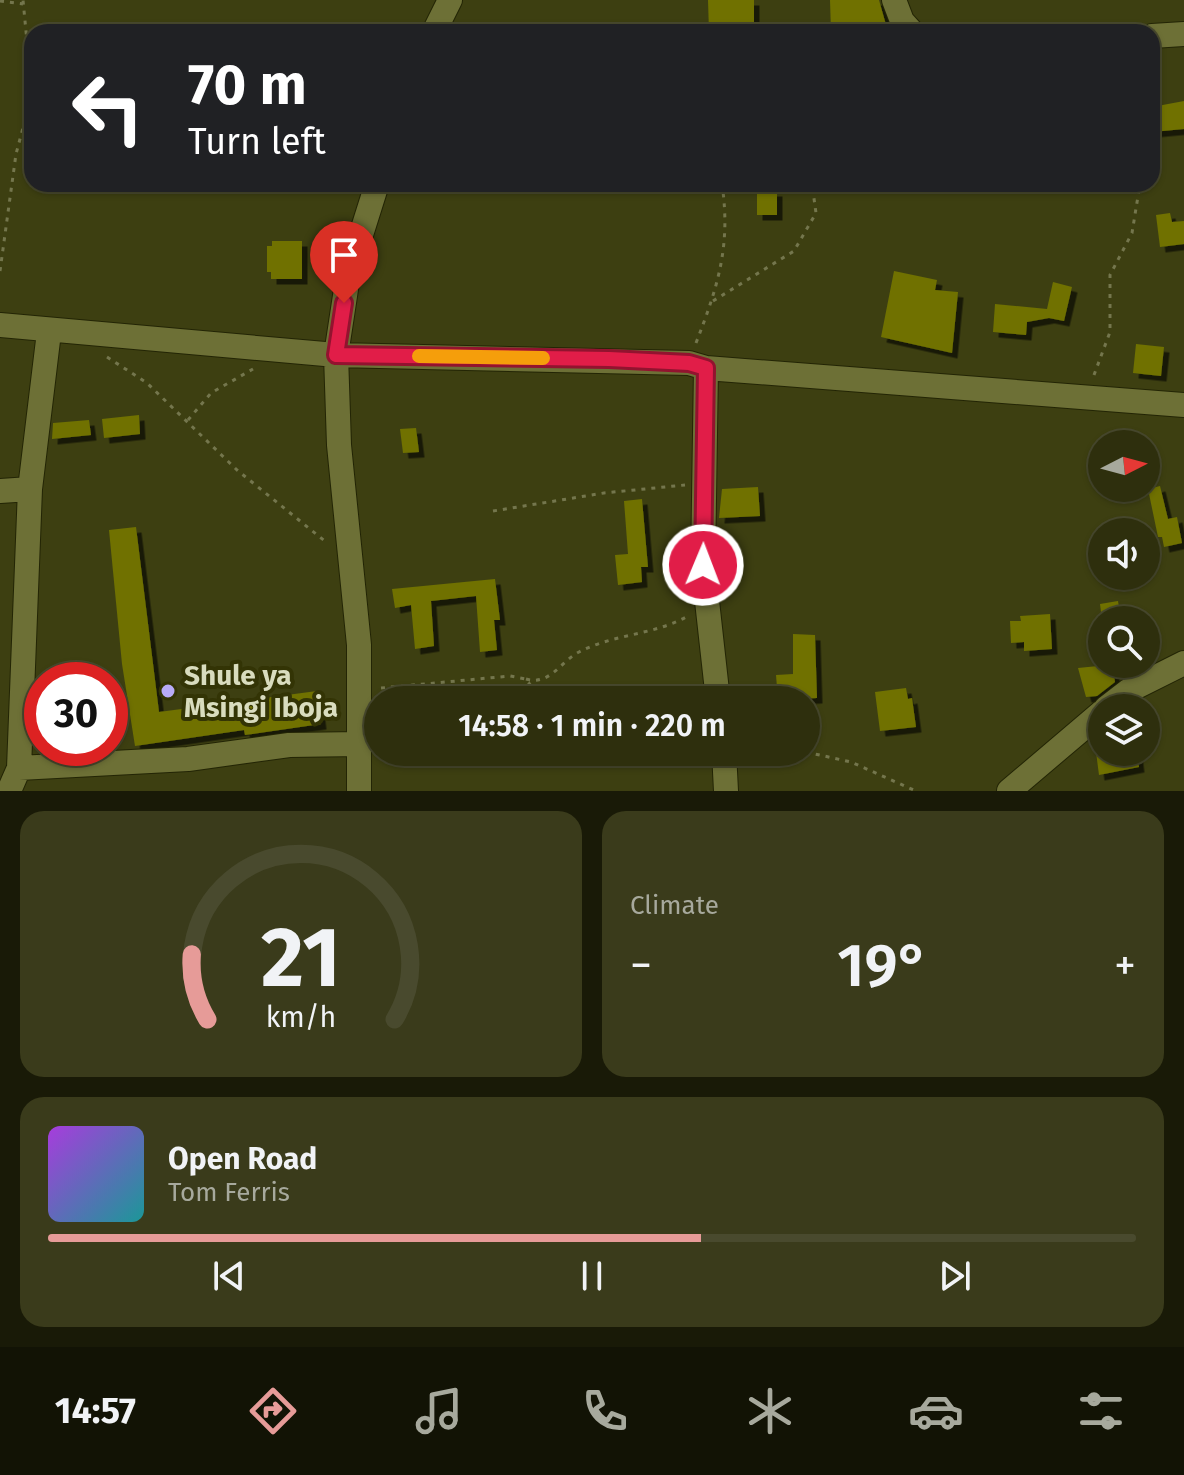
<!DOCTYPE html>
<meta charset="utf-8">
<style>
body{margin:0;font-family:"Fira Sans",sans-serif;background:#3a3b1b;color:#f1f3f6;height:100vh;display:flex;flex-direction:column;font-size:30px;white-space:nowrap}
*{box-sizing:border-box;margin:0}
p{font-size:26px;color:#a7a99d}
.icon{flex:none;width:44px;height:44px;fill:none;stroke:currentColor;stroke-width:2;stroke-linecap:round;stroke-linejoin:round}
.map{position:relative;height:791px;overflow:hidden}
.details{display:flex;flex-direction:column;gap:20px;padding:20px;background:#191a07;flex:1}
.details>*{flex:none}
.guide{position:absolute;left:24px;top:24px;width:1136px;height:168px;border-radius:24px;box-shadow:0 2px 6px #0004,0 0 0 2px #494a2e;background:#202124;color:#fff;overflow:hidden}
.needle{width:52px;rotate:84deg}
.buttons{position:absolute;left:1088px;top:430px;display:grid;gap:16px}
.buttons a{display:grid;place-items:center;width:72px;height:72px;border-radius:50%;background:#2e2f0d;box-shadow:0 2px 6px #0004,0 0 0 2px #494a2e;font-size:40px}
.speed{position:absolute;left:24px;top:662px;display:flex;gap:16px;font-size:40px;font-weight:700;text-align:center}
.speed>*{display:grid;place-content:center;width:104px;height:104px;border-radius:50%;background:#2e2f0d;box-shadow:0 2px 6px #0004,0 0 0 2px #494a2e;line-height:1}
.speed .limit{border:12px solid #d22;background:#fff;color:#111}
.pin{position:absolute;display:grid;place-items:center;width:68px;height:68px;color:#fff;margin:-82px -34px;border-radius:50% 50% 50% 0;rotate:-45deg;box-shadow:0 0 8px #0007}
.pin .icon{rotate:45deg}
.me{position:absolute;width:88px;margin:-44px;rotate:1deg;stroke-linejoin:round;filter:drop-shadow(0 0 6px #0008)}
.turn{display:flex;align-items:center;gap:28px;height:168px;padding:0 32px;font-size:36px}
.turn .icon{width:104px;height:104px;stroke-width:2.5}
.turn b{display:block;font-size:56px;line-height:68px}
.big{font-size:60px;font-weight:600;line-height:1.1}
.details .card{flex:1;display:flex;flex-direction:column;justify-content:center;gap:12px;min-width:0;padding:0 28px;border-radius:24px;background:#3a3b1b}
.details .dial{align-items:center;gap:0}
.dial svg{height:208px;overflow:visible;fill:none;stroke:#494a2e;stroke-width:7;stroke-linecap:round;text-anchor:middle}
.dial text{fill:#f1f3f6;stroke:none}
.song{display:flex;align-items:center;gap:24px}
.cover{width:96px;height:96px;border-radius:12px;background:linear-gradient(135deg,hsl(280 70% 55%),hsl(180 70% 35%))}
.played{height:8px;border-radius:4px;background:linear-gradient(90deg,#e69b98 60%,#494a2e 60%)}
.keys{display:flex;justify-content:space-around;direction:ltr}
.heat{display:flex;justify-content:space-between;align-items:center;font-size:44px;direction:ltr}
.details .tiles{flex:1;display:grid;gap:20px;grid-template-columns:1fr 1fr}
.card:last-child{grid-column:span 2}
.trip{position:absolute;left:364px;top:686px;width:456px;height:80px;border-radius:40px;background:#2e2f0d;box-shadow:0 2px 6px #0004,0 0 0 2px #494a2e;font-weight:600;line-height:80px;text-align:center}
.dock{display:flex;height:128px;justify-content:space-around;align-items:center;background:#121305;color:#a7a99d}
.dock .icon{width:56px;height:56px}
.dock .on{color:#e69b98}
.dock b{font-size:36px;color:#f1f3f6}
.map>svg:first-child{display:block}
.building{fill:#6f7105;filter:url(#shadow)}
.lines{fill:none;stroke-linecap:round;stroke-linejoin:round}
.minor-casing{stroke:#232505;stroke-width:26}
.path{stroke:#74764d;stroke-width:3;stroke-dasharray:4 6;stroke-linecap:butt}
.minor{stroke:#6d7036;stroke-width:24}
.route-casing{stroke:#92132f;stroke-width:20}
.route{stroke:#e11d48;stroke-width:14}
.slow{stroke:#f59e0b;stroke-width:14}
.poi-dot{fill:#b8abf7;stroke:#333405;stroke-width:3}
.labels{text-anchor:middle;stroke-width:8;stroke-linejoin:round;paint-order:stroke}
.poi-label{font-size:28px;font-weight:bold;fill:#d9dcbe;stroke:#333405;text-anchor:start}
</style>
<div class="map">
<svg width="1184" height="791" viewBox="0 0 1184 791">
<defs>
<filter id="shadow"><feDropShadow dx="5.5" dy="5.5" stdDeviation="0" flood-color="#0009"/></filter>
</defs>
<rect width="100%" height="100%" fill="#3d3f11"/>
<path class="building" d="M 708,0 L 754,0 L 754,24 L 736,24 L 737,32 L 709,32 Z
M 830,0 L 879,0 L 888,32 L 831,32 Z
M 1184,101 L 1184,129 L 1152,132 L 1152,107 Z
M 757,191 L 777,191 L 777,215 L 757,215 Z
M 1170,213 L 1172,222 L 1184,221 L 1184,244 L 1160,247 L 1156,215 Z
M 272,241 L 302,241 L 302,279 L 271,279 L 271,272 L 267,272 L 267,246 L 272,246 Z
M 894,271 L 937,280 L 935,290 L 958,292 L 952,353 L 881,337 Z
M 1053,282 L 1072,287 L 1064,321 L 1049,318 L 1027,322 L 1026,335 L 993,332 L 995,304 L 1047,309 Z
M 1136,344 L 1164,347 L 1161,376 L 1133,373 Z
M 139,415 L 140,434 L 104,438 L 102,419 Z
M 89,420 L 91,435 L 52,439 L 53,423 Z
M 416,428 L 419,452 L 403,453 L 400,429 Z
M 1160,486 L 1168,519 L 1177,517 L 1182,543 L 1164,547 L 1162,537 L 1158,537 L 1148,489 Z
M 758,487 L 760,516 L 719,518 L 722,489 Z
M 642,499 L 648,567 L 641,567 L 642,582 L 618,585 L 615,555 L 628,554 L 624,501 Z
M 136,527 L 159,712 L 317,691 L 321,724 L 245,735 L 244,730 L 135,746 L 122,664 L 109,530 Z
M 495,579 L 500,620 L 494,620 L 497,650 L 480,652 L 476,596 L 431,601 L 434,646 L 415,649 L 411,605 L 395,608 L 392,589 Z
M 1118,601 L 1121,620 L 1102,620 L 1100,604 Z
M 1050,614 L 1052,649 L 1024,651 L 1024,642 L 1011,643 L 1010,621 L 1021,621 L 1020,616 Z
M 793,634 L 815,635 L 817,698 L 778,700 L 776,675 L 793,674 Z
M 1098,666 L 1099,669 L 1113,667 L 1115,682 L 1097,696 L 1086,697 L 1078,668 Z
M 906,688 L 908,699 L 912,698 L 916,727 L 880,731 L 875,692 Z
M 1096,752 L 1137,752 L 1139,767 L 1099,775 Z"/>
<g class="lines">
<defs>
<path id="minor" d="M 894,0 L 902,21 L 912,32
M 434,32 L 450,0
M 1152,36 L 1184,34
M 0,325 L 336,355 L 689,363 L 706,368 L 1184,405
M 706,368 L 703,565 L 718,700
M 0,491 L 30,489
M 1106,708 L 1128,691 L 1184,663
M 724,752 L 726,791
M 19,768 L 188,759 L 289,745 L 360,744
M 9,791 L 19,768 L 30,489 L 49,332
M 359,791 L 359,645 L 339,445 L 336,355 L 348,276 L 377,184
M 1009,791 L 1102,712"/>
</defs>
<use href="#minor" class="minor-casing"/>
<path class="path" d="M 0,1 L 23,4
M 0,271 L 16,154 L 32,94 L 23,0
M 713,301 L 794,251 L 816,213 L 812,184
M 696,343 C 718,286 731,246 722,184
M 107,357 L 147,383 L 237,470 L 326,542
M 1094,375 L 1110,332 L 1110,275 L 1132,233 L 1140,184
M 188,420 L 211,393 L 253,369
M 493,511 L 604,493 L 685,485
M 526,679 C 550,686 561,661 579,652 C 613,634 655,635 688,616
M 381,688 L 510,676 L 526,679 L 541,700
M 806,752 L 851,762 L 916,791"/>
<use href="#minor" class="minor"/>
</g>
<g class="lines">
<defs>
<path id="route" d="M 344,303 L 336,355 L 609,359 L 689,363 L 706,368 L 703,565"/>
</defs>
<use href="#route" class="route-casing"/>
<use href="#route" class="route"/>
<path class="slow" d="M 419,356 L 543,358"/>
</g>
<circle class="poi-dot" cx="168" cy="691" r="8"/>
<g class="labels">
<g class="poi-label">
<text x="184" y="685">Shule ya<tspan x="184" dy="32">Msingi Iboja</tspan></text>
</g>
</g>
</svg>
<div class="buttons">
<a><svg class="needle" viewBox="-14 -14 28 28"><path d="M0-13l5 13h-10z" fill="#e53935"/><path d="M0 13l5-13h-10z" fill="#a7a99d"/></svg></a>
<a><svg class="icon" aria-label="sound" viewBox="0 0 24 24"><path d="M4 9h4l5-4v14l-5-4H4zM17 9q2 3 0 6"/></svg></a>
<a><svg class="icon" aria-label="search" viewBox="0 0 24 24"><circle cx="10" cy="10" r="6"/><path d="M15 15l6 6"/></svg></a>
<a><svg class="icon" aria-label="layers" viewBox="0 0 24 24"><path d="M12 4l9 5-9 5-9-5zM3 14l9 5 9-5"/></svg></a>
</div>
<div class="speed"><div class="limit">30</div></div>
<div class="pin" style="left:344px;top:303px;background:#d93025"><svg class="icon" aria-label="arrive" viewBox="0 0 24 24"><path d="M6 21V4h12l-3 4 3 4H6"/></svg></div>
<svg class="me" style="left:703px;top:565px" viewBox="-20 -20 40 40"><circle r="17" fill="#e11d48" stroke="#fff" stroke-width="3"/><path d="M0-11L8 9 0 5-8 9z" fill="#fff"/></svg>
<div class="trip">14:58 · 1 min · 220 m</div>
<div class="guide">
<div class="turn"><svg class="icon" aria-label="left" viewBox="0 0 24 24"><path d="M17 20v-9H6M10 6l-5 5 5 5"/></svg><div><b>70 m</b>Turn left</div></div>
</div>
</div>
<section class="details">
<div class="tiles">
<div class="card dial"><svg viewBox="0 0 100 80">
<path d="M14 69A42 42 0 1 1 86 69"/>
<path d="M14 69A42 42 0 0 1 8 44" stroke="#e69b98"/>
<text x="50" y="56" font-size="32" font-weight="700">21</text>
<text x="50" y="72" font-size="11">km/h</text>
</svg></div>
<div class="card"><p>Climate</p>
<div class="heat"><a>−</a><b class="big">19°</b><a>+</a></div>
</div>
<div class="card">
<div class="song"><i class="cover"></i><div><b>Open Road</b><p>Tom Ferris</p></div></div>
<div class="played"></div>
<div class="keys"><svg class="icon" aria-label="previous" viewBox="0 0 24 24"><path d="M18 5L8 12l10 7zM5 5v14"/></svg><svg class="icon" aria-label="pause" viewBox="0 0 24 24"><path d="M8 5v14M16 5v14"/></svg><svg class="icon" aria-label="next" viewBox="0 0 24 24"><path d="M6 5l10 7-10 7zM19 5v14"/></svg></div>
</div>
</div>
</section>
<nav class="dock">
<b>14:57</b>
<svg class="icon on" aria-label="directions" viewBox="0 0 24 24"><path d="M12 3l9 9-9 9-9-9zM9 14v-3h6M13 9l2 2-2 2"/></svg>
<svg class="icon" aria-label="music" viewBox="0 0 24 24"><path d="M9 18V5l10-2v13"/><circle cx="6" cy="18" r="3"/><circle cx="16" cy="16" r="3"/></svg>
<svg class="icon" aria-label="phone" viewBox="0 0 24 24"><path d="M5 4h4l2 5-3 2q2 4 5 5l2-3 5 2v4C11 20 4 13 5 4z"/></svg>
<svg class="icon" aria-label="climate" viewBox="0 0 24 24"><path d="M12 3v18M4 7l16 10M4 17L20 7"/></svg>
<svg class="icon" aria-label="car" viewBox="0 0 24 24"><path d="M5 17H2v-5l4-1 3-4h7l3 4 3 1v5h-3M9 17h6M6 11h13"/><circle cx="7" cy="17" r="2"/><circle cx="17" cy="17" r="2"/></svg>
<svg class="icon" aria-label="filters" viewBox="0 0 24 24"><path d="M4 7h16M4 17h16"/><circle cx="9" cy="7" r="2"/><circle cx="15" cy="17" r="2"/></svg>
</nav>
